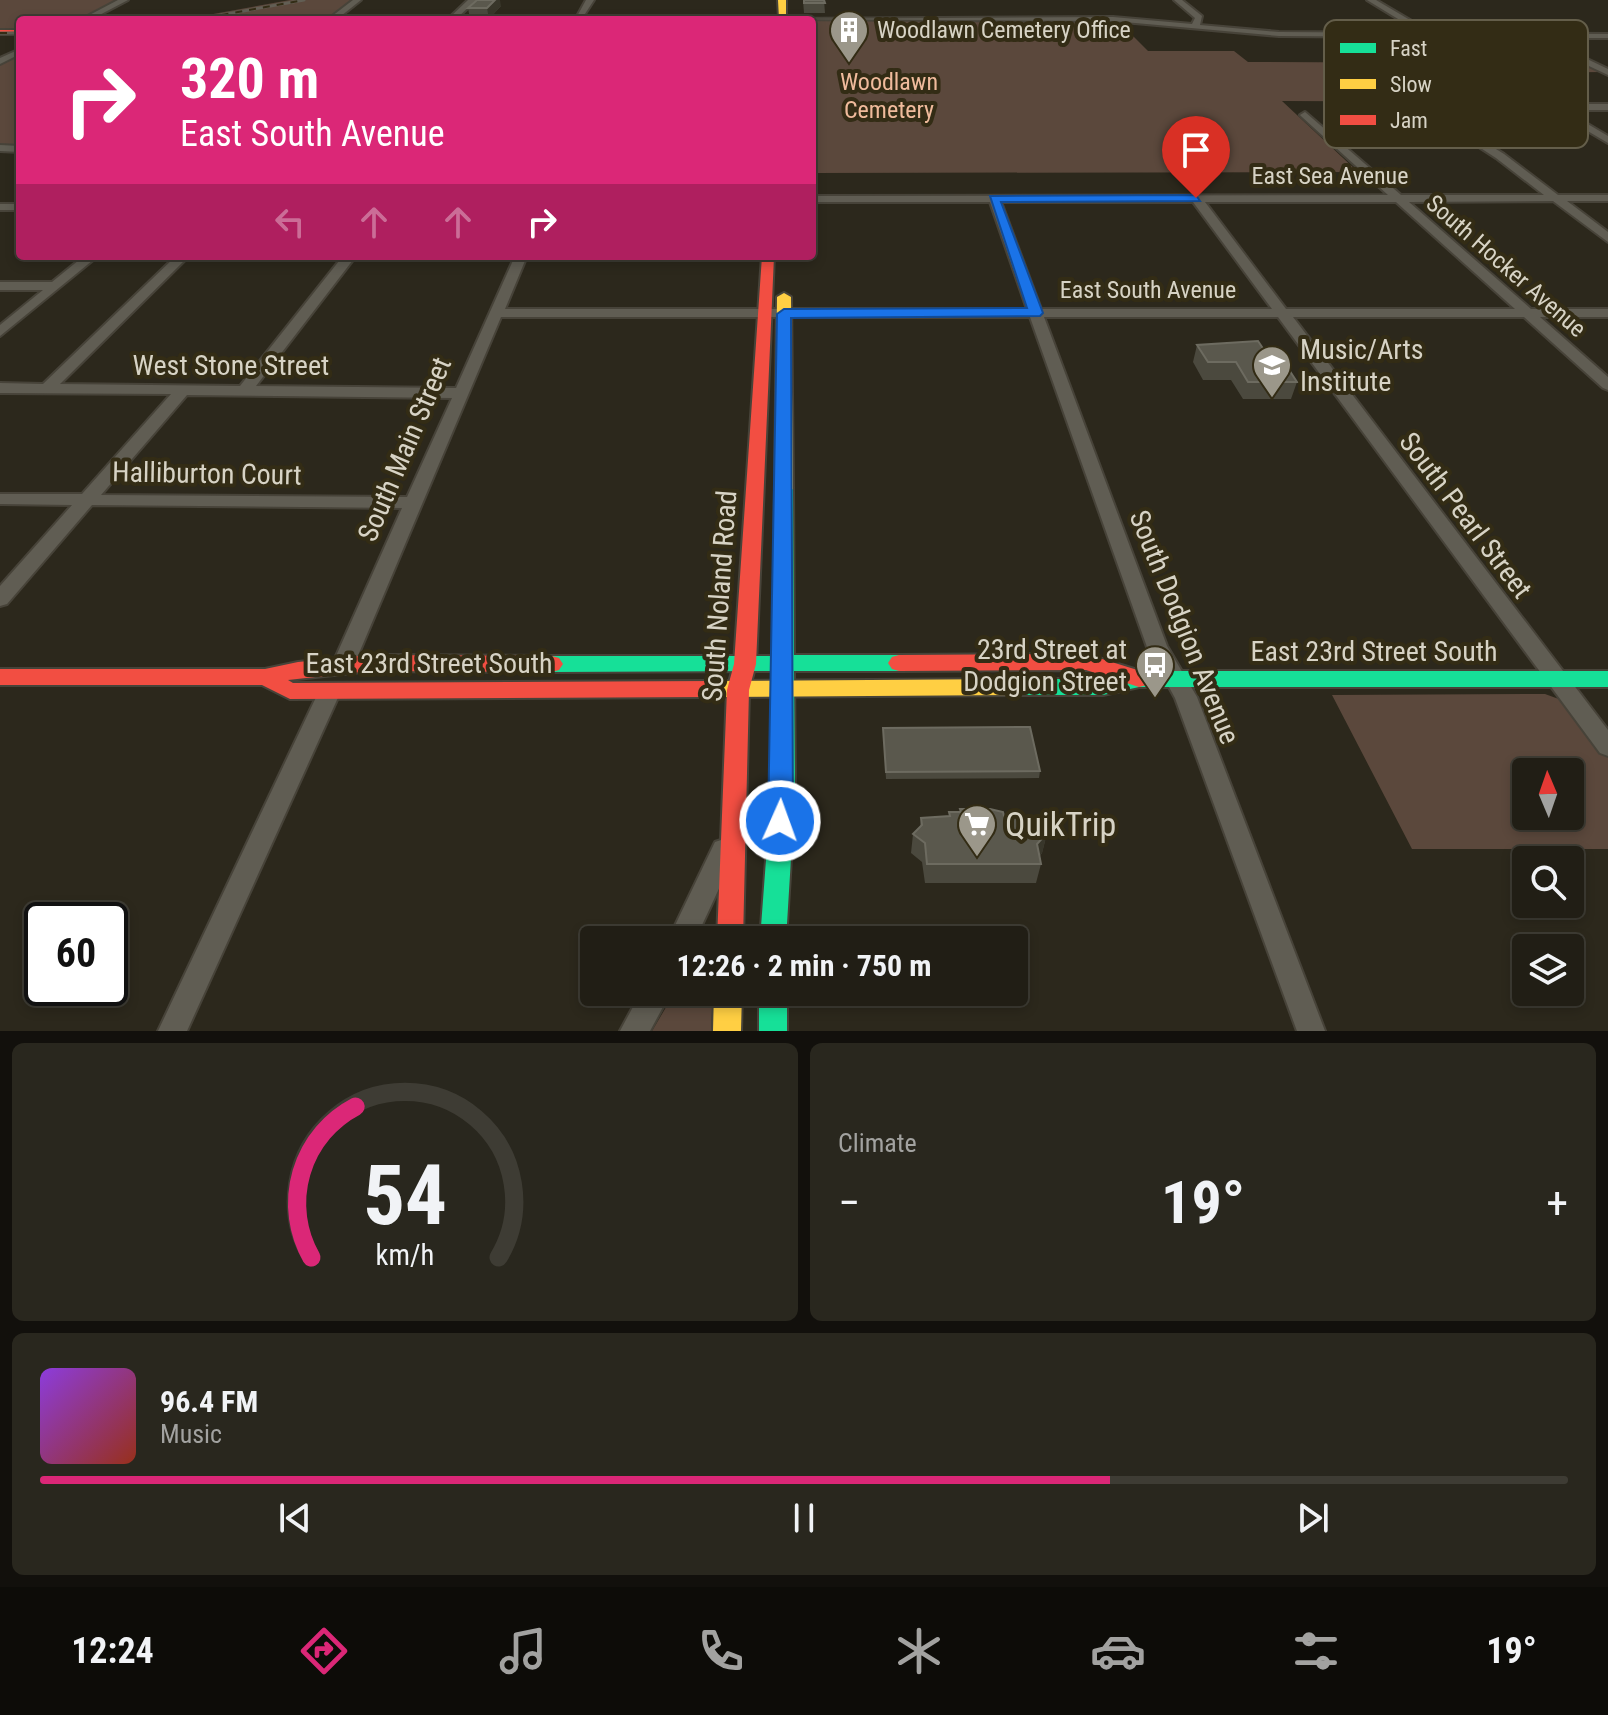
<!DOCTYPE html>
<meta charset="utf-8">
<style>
body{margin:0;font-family:"Roboto Condensed",sans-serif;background:#29271e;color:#f1f3f6;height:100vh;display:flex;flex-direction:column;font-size:30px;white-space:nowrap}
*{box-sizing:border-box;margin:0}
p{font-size:26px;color:#a2a2a0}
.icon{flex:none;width:44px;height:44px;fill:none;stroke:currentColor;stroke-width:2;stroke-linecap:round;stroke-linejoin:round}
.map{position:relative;height:1031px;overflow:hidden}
.side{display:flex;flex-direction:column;gap:12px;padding:12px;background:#12100c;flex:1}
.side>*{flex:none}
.hud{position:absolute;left:16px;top:16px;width:800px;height:244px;border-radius:8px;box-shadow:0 4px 12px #0003,0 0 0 2px #3e3c34;background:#db2777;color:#fff;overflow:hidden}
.needle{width:52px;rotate:358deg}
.fabs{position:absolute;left:1512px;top:758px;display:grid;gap:16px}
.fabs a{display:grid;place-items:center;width:72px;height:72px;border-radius:8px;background:#211e15;box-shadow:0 4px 12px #0003,0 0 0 2px #3e3c34;font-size:40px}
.speed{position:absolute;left:24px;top:902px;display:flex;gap:16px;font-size:40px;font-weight:700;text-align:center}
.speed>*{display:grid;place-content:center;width:104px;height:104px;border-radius:50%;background:#211e15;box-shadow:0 4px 12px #0003,0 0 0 2px #3e3c34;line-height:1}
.speed .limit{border:4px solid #111;border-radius:12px;background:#fff;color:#111}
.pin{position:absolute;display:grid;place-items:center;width:68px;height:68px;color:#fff;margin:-82px -34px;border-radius:50% 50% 50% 0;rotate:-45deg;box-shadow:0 0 8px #0007}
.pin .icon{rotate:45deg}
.me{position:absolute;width:88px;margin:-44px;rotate:2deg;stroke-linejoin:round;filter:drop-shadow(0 0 6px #0008)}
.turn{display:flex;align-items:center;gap:28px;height:168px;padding:0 32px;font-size:36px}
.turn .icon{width:104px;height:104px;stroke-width:2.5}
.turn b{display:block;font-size:56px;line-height:68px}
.lanes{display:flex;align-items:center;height:76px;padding:0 32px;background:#0003;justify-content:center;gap:40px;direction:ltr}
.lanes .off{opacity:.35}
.big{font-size:60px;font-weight:700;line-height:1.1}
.side .tile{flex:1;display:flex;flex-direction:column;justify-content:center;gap:12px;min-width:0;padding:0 28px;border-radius:12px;background:#29271e}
.side .dial{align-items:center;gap:0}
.dial svg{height:208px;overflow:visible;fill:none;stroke:#3e3c34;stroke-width:7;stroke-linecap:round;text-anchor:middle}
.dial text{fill:#f1f3f6;stroke:none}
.song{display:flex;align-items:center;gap:24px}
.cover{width:96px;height:96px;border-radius:12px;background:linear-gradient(135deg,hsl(270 70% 55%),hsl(10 70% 35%))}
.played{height:8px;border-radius:4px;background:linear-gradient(90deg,#db2777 70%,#3e3c34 70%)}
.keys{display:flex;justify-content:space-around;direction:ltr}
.heat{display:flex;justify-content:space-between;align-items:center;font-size:44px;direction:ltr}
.side .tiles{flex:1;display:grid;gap:12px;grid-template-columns:1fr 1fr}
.tile:last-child{grid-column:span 2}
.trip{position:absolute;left:580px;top:926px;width:448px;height:80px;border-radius:8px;background:#211e15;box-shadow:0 4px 12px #0003,0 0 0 2px #3e3c34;font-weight:700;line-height:80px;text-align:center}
.dock{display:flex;height:128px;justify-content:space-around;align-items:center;background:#0d0c08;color:#a2a2a0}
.dock .icon{width:56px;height:56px}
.dock .current{color:#db2777}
.dock b{font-size:36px;color:#f1f3f6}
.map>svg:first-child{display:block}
.green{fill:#5b483c;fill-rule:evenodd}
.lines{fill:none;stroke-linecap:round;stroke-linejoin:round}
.street-casing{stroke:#474339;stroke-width:4}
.fast-casing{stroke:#474339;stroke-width:4}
.slow-casing{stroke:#474339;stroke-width:4}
.jam-casing{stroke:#474339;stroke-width:4}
.street{fill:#605d53;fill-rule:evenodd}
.fast{fill:#16e098;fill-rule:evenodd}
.slow{fill:#ffcf43;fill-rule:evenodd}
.jam{fill:#f24e42;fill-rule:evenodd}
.rail-casing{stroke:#625e54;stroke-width:3}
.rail{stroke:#332c15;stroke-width:2;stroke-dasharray:7;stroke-linecap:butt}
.wall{fill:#4b493e}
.shaded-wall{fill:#38362a}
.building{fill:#5a584d;stroke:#6d6b60;stroke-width:2}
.route{fill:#1a73e8;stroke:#114b97;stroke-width:2}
.labels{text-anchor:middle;stroke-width:8;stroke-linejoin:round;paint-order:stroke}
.far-poi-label{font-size:24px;fill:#d7d3c5;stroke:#332c15;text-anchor:start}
.far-park-label{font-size:24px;fill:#f0bb9c;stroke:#332c15}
.far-street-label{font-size:24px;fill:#d7d3c5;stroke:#332c15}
.poi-label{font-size:28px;fill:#d7d3c5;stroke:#332c15;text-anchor:start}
.street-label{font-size:28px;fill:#d7d3c5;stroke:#332c15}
.near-poi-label{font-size:34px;fill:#d7d3c5;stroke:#332c15;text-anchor:start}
.key{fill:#332c15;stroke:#645e4a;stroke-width:2}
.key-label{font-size:22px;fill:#d7d3c5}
</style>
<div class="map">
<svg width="1608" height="1031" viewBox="0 0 1608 1031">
<rect width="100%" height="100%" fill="#2c281c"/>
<path class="green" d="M 0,0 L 124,0 L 84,20 L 20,20 L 20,31 L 0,31 Z
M 290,0 L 357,0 L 331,20 L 180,20 Z
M 812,21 L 1118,21 L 1148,51 L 1234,51 L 1248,62 L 1469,63 L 1533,102 L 1282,101 L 1358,172 L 812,173 Z
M 20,51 L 20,149 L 0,148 L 0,61 Z
M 1472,56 L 1573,56 L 1606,72 L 1501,73 Z
M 1545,694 L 1567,702 L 1608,757 L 1608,849 L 1412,849 L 1332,695 ZM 1526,772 L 1570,772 L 1570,816 L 1526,816 Z
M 675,992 L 713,992 L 711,1031 L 652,1031 Z"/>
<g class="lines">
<defs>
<path id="street" d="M 118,0 L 128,0 L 90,20 L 80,20 Z
M 353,0 L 361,0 L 336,20 L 327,20 Z
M 468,0 L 476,0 L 455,20 L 447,20 Z
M 586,0 L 594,0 L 581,20 L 575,20 Z
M 1174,0 L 1182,0 L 1202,16 L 1200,25 L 1279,32 L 1421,33 L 1367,0 L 1376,0 L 1432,33 L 1608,34 L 1608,38 L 1543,38 L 1608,69 L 1608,75 L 1536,41 L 1536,38 L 1440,37 L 1554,104 L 1608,104 L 1608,110 L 1564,110 L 1608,136 L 1608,143 L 1428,37 L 1279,36 L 1113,21 L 779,19 L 1113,17 L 1192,24 L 1195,18 Z
M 20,49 L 20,54 L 0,64 L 0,58 Z
M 1305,112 L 1401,195 L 1544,195 L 1496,158 L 1433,117 L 1431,115 L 1436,112 L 1504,154 L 1558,195 L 1608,195 L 1608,201 L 1567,201 L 1608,232 L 1608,242 L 1553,201 L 1409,202 L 1531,309 L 1608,309 L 1608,317 L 1540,317 L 1608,377 L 1608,390 L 1603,388 L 1524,317 L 1293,317 L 1608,730 L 1608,756 L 1600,753 L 1278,317 L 1044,317 L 1167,646 L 1197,697 L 1325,1031 L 1297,1031 L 1175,698 L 1147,647 L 1030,317 L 501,317 L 354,665 L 350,671 L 343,673 L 336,671 L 332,665 L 402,508 L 92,505 L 7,604 L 0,606 L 0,586 L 72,505 L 0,504 L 0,494 L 82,494 L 171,394 L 0,393 L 0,383 L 43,384 L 176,256 L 189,256 L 60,384 L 240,386 L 343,256 L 356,256 L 256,386 L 456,388 L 515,256 L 527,256 L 505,309 L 1027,309 L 990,202 L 812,202 L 812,196 L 1388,195 L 1302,117 L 1300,115 ZM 1001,202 L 1193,202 L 1272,309 L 1041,309 ZM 1205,202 L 1396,202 L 1515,309 L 1286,309 ZM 187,395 L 452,398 L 407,497 L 101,495 Z
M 0,145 L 20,146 L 20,152 L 0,151 Z
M 0,204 L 20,204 L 20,210 L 0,210 Z
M 84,256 L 98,256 L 0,336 L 0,325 L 43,290 L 0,290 L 0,282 L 52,282 Z
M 330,683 L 338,685 L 341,691 L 187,1031 L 158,1031 L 319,691 L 322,685 Z
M 724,839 L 733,842 L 737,850 L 695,940 L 668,940 L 715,842 Z
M 641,992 L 671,992 L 650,1031 L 620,1031 Z"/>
<path id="fast" d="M 784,484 L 793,489 L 794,655 L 899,655 L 906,657 L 910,663 L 906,669 L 899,671 L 794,671 L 795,793 L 786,940 L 760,940 L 771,793 L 773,671 L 552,672 L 545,670 L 541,664 L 545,658 L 552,656 L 773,656 L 775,489 Z
M 1139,671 L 1608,671 L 1608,687 L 1139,687 L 1103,695 L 1015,695 L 1007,693 L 1004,687 L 1007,681 L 1015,679 L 1103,679 Z
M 759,992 L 787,992 L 787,1031 L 759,1031 Z"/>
<path id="slow" d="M 778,0 L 786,0 L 786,20 L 779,19 Z
M 784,293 L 791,297 L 793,489 L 784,494 L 775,489 L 777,297 Z
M 1015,679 L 1023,681 L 1026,687 L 1023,693 L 1015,695 L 712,697 L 704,695 L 701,689 L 704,683 L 712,681 Z
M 714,992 L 742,992 L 741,1031 L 713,1031 Z"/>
<path id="jam" d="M 783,17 L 786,20 L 574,20 L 578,18 Z
M 0,30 L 20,30 L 20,34 L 0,34 Z
M 762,256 L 774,256 L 756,664 L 749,690 L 743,940 L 717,940 L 727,690 L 734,664 Z
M 1086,654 L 1147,673 L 1150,679 L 1147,685 L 1139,687 L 1086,670 L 899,671 L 892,669 L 888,663 L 892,657 L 899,655 Z
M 370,655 L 552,656 L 559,658 L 563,664 L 559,670 L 552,672 L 370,671 L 288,680 L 293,683 L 712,681 L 720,683 L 723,689 L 720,695 L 712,697 L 290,699 L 262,685 L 0,685 L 0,669 L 265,669 L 298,662 Z"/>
</defs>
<use href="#street" class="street-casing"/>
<use href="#fast" class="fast-casing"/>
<use href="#slow" class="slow-casing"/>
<use href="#jam" class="jam-casing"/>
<use href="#street" class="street"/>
<use href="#fast" class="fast"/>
<use href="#slow" class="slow"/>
<use href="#jam" class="jam"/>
<defs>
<path id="rail" d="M 194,20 L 304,0
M 0,33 L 20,33"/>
</defs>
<use href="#rail" class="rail-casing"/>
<use href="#rail" class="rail"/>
</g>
<path class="wall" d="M 803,0 L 824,0 L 825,13 L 804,13 Z
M 501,6 L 489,19 L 470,19 L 468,8 Z
M 1197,345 L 1268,356 L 1297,382 L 1291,399 L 1243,399 L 1231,380 L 1203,380 L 1193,362 Z
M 883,728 L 1040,771 L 1039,778 L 886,779 Z
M 960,809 L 1004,816 L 1047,833 L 1042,853 L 1040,856 L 1041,864 L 1036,883 L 925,883 L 922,862 L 911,853 L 913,834 L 920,827 L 921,818 L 949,816 L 949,812 L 960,812 Z"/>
<path class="shaded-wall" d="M 495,0 L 500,0 L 501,6 L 489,19 L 487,8 Z
M 1047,833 L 1042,853 L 1033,863 L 1037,844 Z"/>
<path class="building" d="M 477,0 L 495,0 L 487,8 L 468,8 Z
M 804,0 L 824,0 L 825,3 L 804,3 Z
M 1258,341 L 1268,356 L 1280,356 L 1297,382 L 1248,382 L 1236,362 L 1208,362 L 1197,345 Z
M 1030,727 L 1040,771 L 886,772 L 883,728 Z
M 960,809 L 990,809 L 1003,812 L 1004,816 L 1032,818 L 1047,833 L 1037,844 L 1041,864 L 927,864 L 925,843 L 913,834 L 922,825 L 921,818 L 950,816 L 949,812 L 961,812 Z"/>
<path class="route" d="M 1196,195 L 1200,201 L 1001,202 L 1043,313 L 1040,316 L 791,318 L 793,821 L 789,829 L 780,832 L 772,829 L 768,821 L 777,314 L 784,309 L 1027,308 L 990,196 Z"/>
<defs>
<symbol id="building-pin" viewBox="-11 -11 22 30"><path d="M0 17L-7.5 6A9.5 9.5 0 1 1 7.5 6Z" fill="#9b978a" stroke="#332c15"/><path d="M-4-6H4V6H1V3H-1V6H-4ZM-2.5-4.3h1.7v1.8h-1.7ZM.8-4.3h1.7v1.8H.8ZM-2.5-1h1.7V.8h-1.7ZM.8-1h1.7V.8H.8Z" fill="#fff"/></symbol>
<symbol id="school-pin" viewBox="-11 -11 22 30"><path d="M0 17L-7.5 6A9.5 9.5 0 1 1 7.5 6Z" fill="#9b978a" stroke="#332c15"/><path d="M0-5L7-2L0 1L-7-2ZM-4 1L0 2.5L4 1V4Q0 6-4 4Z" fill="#fff"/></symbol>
<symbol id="bus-pin" viewBox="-11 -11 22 30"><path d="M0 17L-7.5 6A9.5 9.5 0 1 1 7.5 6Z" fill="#9b978a" stroke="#332c15"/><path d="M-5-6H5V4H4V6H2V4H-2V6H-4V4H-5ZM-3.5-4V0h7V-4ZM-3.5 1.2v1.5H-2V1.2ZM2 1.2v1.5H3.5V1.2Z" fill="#fff"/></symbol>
<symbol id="supermarket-pin" viewBox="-11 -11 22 30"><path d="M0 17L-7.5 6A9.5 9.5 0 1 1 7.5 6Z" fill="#9b978a" stroke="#332c15"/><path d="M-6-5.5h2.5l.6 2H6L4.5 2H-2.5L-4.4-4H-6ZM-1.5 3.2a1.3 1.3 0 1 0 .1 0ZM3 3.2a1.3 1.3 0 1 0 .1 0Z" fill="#fff"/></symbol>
</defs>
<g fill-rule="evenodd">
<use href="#building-pin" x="827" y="8" width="44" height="60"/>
<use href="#school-pin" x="1250" y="343" width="44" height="60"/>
<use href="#bus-pin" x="1133" y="643" width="44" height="60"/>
<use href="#supermarket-pin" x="955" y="802" width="44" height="60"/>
</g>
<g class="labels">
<g class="far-poi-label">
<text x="877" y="38">Woodlawn Cemetery Office</text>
</g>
<g class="far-park-label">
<text x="889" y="90">Woodlawn<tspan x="889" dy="28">Cemetery</tspan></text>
</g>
<g class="far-street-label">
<text x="1330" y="184">East Sea Avenue</text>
<text transform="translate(1506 266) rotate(41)" y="8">South Hocker Avenue</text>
<text x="1148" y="298">East South Avenue</text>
</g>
<g class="poi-label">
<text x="1300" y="359">Music/Arts<tspan x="1300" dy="32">Institute</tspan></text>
<text x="1127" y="659" text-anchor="end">23rd Street at<tspan x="1127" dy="32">Dodgion Street</tspan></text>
</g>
<g class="street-label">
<text x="231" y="375">West Stone Street</text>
<text transform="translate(404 449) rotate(-67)" y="10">South Main Street</text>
<text transform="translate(207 473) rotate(1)" y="10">Halliburton Court</text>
<text transform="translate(1466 515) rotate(53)" y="10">South Pearl Street</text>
<text transform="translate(719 596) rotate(-86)" y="10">South Noland Road</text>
<text transform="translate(1185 627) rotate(68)" y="10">South Dodgion Avenue</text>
<text x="1374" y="661">East 23rd Street South</text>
<text x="429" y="673">East 23rd Street South</text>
</g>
<g class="near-poi-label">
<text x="1005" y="836">QuikTrip</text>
</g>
</g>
<rect x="1324" y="20" width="264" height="128" rx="12" class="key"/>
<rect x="1340" y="43" width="36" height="10" fill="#16e098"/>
<rect x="1340" y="79" width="36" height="10" fill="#ffcf43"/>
<rect x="1340" y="115" width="36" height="10" fill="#f24e42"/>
<g class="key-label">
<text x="1390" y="56">Fast</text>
<text x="1390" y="92">Slow</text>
<text x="1390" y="128">Jam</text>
</g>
</svg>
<div class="fabs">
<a><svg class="needle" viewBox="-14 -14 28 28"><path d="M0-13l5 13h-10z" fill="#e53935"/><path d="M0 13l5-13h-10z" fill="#a2a2a0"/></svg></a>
<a><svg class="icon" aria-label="search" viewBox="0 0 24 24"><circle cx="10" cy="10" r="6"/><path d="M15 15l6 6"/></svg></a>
<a><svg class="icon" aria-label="layers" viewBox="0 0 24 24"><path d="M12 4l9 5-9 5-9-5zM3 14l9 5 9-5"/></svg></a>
</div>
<div class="speed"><div class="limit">60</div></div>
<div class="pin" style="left:1196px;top:198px;background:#d93025"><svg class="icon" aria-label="arrive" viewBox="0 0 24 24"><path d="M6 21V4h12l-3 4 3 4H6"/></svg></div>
<svg class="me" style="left:780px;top:821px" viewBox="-20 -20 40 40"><circle r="17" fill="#1a73e8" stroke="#fff" stroke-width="3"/><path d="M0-11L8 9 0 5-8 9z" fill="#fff"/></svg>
<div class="trip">12:26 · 2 min · 750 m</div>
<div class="hud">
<div class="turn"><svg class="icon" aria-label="right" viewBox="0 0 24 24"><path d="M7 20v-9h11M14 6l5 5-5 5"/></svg><div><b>320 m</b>East South Avenue</div></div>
<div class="lanes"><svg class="icon off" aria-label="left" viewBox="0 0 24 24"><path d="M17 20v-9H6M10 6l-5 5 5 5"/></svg><svg class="icon off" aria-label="ahead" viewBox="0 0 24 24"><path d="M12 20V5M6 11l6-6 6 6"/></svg><svg class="icon off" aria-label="ahead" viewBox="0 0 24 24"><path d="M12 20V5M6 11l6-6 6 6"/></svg><svg class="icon" aria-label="right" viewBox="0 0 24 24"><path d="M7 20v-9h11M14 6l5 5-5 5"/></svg></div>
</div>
</div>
<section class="side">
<div class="tiles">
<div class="tile dial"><svg viewBox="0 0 100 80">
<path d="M14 69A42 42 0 1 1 86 69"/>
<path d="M14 69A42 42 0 0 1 31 11" stroke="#db2777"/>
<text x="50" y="56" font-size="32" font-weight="700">54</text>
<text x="50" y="72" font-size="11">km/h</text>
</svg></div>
<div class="tile"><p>Climate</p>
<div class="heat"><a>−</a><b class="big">19°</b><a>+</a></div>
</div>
<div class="tile">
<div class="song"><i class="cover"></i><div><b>96.4 FM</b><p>Music</p></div></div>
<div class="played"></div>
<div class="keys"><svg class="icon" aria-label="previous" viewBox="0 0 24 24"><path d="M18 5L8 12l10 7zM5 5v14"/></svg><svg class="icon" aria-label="pause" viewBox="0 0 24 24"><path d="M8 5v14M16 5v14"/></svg><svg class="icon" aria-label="next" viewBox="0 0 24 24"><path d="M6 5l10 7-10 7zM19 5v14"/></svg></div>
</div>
</div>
</section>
<nav class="dock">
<b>12:24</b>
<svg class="icon current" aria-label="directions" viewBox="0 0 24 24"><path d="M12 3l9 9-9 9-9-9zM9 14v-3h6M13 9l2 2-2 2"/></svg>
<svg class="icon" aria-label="music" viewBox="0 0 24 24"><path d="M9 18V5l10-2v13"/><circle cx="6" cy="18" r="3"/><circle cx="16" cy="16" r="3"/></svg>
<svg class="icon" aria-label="phone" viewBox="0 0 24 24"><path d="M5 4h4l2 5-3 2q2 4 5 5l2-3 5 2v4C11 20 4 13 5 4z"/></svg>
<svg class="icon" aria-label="climate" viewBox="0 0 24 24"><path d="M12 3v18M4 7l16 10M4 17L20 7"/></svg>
<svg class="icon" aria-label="car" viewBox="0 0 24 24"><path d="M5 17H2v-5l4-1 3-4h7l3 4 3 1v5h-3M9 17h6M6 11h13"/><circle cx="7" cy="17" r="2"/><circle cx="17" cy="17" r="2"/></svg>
<svg class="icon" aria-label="filters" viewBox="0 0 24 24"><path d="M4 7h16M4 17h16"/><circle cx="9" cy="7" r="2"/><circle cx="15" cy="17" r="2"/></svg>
<b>19°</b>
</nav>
